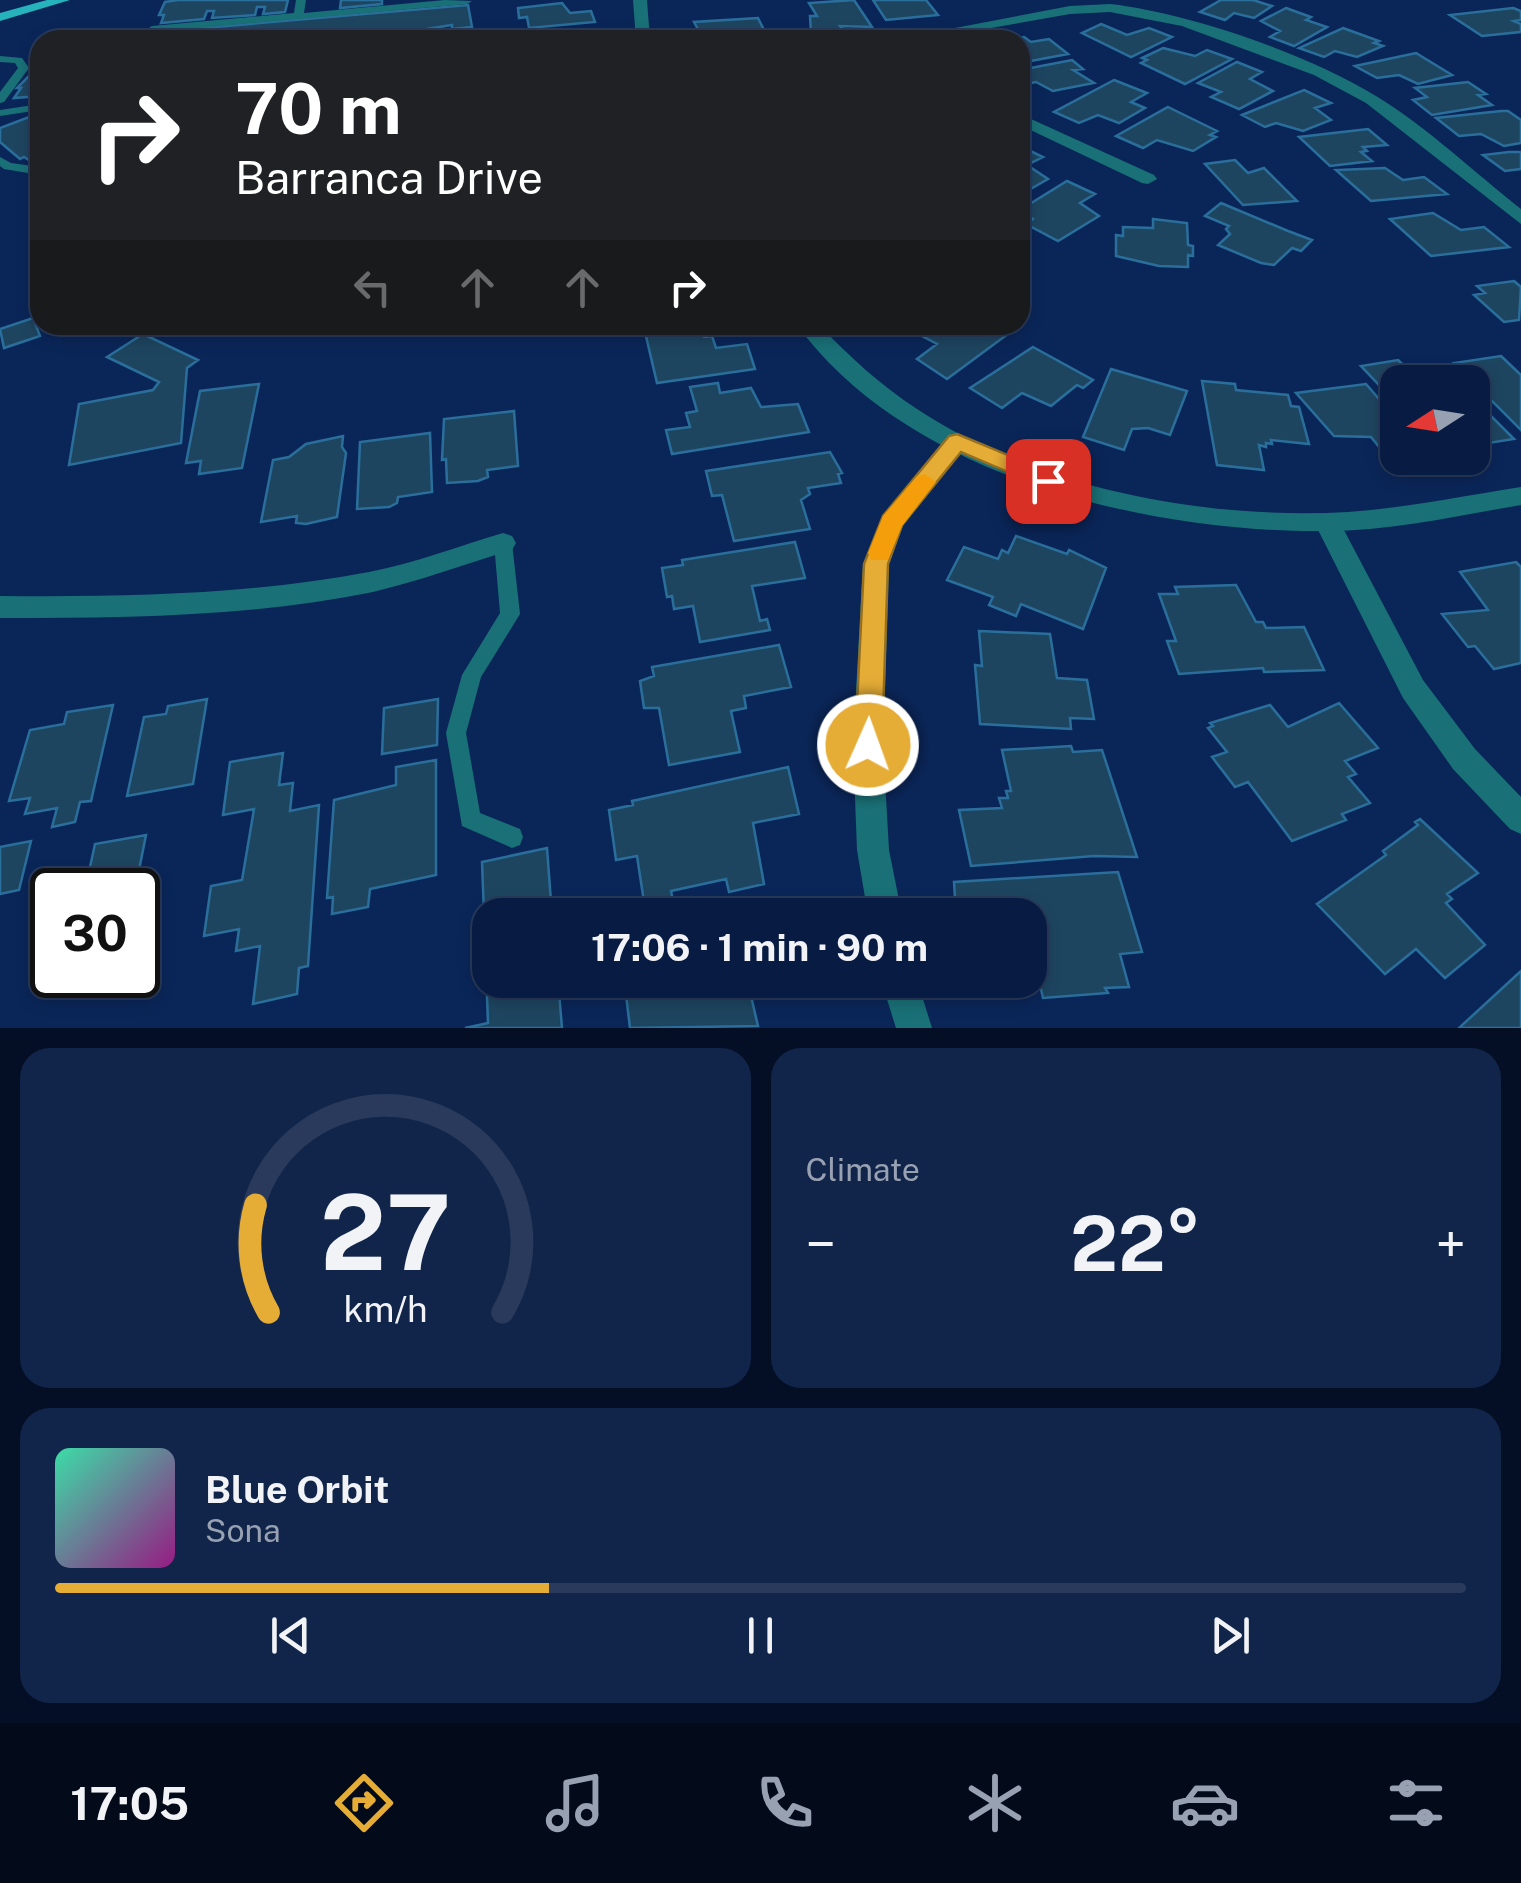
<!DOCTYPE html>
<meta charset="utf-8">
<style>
body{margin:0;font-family:"Public Sans",sans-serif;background:#11254a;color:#f1f3f6;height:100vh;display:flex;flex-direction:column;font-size:38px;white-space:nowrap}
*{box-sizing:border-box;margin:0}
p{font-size:32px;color:#98a1b2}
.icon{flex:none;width:55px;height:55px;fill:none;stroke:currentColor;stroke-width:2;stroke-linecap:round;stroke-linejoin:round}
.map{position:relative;height:1028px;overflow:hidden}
.details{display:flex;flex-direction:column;gap:20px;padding:20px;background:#040f25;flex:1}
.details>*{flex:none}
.guide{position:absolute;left:30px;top:30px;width:1000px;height:305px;border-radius:30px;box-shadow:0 5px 15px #0003,0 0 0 2px #293a5c;background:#202124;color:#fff;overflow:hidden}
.needle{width:65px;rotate:258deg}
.fabs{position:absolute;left:1380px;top:365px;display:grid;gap:20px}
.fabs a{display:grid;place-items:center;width:110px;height:110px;border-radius:20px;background:#081c43;box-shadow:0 5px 15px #0003,0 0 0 2px #293a5c;font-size:50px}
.speed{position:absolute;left:30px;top:868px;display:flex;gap:20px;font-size:50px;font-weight:700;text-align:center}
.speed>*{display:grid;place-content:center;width:130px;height:130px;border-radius:50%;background:#081c43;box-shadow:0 5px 15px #0003,0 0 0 2px #293a5c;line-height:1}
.speed .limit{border:5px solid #111;border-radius:15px;background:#fff;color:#111}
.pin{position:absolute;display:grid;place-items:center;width:85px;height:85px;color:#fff;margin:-42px;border-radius:20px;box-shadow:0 5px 15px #0006}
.me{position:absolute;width:110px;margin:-55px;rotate:2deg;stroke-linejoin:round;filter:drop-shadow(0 0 8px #0008)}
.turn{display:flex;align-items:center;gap:35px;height:210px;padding:0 40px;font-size:45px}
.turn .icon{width:130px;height:130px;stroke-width:2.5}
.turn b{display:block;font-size:70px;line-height:85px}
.lanes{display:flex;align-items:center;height:95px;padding:0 40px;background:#0003;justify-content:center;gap:50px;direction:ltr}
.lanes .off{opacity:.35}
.big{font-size:75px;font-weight:700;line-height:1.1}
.details .tile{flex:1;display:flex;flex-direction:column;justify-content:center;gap:15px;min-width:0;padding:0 35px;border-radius:30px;background:#11254a}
.details .dial{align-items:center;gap:0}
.dial svg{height:260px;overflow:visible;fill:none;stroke:#293a5c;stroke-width:7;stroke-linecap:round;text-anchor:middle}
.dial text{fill:#f1f3f6;stroke:none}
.song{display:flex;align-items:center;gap:30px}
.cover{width:120px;height:120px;border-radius:15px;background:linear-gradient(135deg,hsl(160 70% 55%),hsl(310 70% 35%))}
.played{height:10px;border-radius:5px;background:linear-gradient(90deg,#e5ad36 35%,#293a5c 35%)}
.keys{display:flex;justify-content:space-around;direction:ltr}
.heat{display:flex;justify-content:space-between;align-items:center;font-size:55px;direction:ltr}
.details .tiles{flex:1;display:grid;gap:20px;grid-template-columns:1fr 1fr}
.tile:last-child{grid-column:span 2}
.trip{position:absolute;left:472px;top:898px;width:575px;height:100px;border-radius:30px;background:#081c43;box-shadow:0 5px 15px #0003,0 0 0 2px #293a5c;font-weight:700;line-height:100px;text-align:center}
.tab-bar{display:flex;height:160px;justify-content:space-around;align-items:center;background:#030b1b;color:#98a1b2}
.tab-bar .icon{width:70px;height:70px}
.tab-bar .on{color:#e5ad36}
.tab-bar b{font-size:45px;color:#f1f3f6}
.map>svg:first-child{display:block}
.building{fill:#1e4560;stroke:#2a6f9c;stroke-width:2.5}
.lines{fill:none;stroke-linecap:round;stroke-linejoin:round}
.service{fill:#197177;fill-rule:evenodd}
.minor{fill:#197177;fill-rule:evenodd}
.tertiary{fill:#197177;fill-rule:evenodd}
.primary{fill:#27b3bc;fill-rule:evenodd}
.route{fill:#e5ad36;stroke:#957023;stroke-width:2.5}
.slow{fill:#f59e0b}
</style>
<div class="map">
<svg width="1521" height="1028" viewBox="0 0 1521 1028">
<rect width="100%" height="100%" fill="#0a2659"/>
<path class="building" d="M 288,0 L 285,12 L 263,14 L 265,7 L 257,7 L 255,15 L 212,18 L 214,11 L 207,11 L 204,19 L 161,23 L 164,15 L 159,15 L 165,2 L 178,0 Z
M 341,0 L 382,0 L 382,4 L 340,8 Z
M 854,0 L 872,27 L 840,26 L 843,30 L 811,33 L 810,16 L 817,16 L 809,3 Z
M 873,0 L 926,0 L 938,15 L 886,20 Z
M 1221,0 L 1253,0 L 1272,6 L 1254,18 L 1234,13 L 1225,20 L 1200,12 Z
M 562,3 L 570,13 L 591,11 L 595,22 L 529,28 L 527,17 L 519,18 L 518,8 Z
M 468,5 L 472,27 L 452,29 L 452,25 L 382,36 L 382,31 L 280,40 L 151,40 L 157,32 Z
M 1286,8 L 1311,17 L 1306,20 L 1327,27 L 1294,46 L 1270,37 L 1280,31 L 1261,21 Z
M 1513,8 L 1521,11 L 1521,20 L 1514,21 L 1521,24 L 1521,32 L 1482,36 L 1450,15 Z
M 758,18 L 768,38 L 726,40 L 720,31 L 700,33 L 694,22 Z
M 1101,24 L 1127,35 L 1149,28 L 1172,37 L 1131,57 L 1082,33 Z
M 1343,28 L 1379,41 L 1374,43 L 1383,46 L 1357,57 L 1335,51 L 1324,57 L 1299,48 Z
M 1024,37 L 1031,42 L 1049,39 L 1068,54 L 1020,63 L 1020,40 L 1004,40 Z
M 1163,48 L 1195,56 L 1207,50 L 1232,59 L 1185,84 L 1141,63 L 1147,60 L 1142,58 Z
M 1416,53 L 1452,75 L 1418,84 L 1399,75 L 1377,78 L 1355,66 Z
M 39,56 L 40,96 L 14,98 L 21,88 L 17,88 L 29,76 Z
M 1072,60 L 1083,69 L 1073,70 L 1094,83 L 1053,91 L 1036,82 L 1020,85 L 1020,70 Z
M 1237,62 L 1262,72 L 1250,79 L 1273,91 L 1239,109 L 1211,97 L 1221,92 L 1198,83 Z
M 1114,80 L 1147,93 L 1131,102 L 1145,108 L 1119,123 L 1098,115 L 1079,123 L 1054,112 Z
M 1468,82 L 1486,94 L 1478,95 L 1492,105 L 1432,115 L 1413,100 L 1427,97 L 1415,88 Z
M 1304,90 L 1331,103 L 1315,108 L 1331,120 L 1303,131 L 1276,123 L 1265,127 L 1242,115 Z
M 1168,107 L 1217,131 L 1210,135 L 1216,137 L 1193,151 L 1157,140 L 1143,148 L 1116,136 Z
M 1501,111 L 1508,111 L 1521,120 L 1521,143 L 1504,146 L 1481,134 L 1459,136 L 1436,118 Z
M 29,117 L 40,120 L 40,163 L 37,165 L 24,157 L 20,159 L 0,142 L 0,128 Z
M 1368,129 L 1387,145 L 1363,147 L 1367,151 L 1361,152 L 1372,161 L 1330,166 L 1299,137 Z
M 1020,146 L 1043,157 L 1027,165 L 1048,179 L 1020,195 Z
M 1509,152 L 1521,152 L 1521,169 L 1505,171 L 1483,155 Z
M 1235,160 L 1248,173 L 1264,168 L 1297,201 L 1243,205 L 1205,164 Z
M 1385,168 L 1403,180 L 1424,177 L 1447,194 L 1371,201 L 1336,170 Z
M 1067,181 L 1095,194 L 1080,203 L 1099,216 L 1058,241 L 1026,224 L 1033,219 L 1020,210 Z
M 1221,203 L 1288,231 L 1312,240 L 1301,251 L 1292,248 L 1274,265 L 1261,263 L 1218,245 L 1230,234 L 1226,229 L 1229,226 L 1205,216 Z
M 1433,213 L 1461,230 L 1484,227 L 1509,247 L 1431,256 L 1390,219 Z
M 1153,219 L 1187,223 L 1188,245 L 1193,246 L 1193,256 L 1188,255 L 1188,267 L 1159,266 L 1116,256 L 1116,235 L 1123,236 L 1123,227 L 1153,228 Z
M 1514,281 L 1521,287 L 1519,320 L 1504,322 L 1474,295 L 1485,293 L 1477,286 Z
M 33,318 L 40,336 L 4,348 L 0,329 Z
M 700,325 L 704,337 L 712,336 L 716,348 L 747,344 L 755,369 L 657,383 L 645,332 Z
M 915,325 L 992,325 L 1008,334 L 947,379 L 917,359 L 937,344 L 922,336 L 927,332 Z
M 143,334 L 198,360 L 187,368 L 181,443 L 69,465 L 79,404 L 153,390 L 159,382 L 107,357 Z
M 1033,347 L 1093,380 L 1083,388 L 1077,385 L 1051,406 L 1022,393 L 1002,408 L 970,388 Z
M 1501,356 L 1521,375 L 1521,430 L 1454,363 Z
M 1398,360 L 1416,378 L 1447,373 L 1456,382 L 1398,382 L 1398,405 L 1361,366 Z
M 1111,369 L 1187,391 L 1170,435 L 1148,428 L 1132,429 L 1124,450 L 1083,437 Z
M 1202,381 L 1235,384 L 1236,390 L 1288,395 L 1291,406 L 1299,407 L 1309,444 L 1271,440 L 1272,444 L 1266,443 L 1266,447 L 1259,445 L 1264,470 L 1217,465 Z
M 718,383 L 720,393 L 751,388 L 761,407 L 798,404 L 809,432 L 672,454 L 666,430 L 690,427 L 686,413 L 697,411 L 690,387 Z
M 259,384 L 242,468 L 199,474 L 201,461 L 186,463 L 200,391 Z
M 1366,384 L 1398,421 L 1398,457 L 1388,458 L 1371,437 L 1334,436 L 1296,393 Z
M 1472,399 L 1483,408 L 1514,439 L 1476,445 L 1472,442 Z
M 514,411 L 518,466 L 487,470 L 488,477 L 478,481 L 447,483 L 446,459 L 442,460 L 444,419 Z
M 430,433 L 432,492 L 398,497 L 397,503 L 389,507 L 357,509 L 360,442 Z
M 343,436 L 342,447 L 346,453 L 337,517 L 306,524 L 296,523 L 297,516 L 261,522 L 273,460 L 289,457 L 306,444 Z
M 830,452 L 842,473 L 838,474 L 841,483 L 808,488 L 810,494 L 801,500 L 810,529 L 734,541 L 722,495 L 712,496 L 706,471 Z
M 1016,536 L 1067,554 L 1069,550 L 1106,568 L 1083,629 L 1021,604 L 1016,616 L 989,605 L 993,597 L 947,580 L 964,547 L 998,559 L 1002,550 L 1008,553 Z
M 795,542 L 805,578 L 752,586 L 760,621 L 767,619 L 770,630 L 700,642 L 693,606 L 674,609 L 672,596 L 667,597 L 662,568 L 683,565 L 682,560 Z
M 1516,562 L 1521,567 L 1521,663 L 1494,669 L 1475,646 L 1468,647 L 1442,614 L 1488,610 L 1460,572 Z
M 1236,585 L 1256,622 L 1263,622 L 1266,628 L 1304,627 L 1324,670 L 1264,672 L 1263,668 L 1179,674 L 1167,641 L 1176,641 L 1159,594 L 1178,594 L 1175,587 Z
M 979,631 L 1050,634 L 1057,678 L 1087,680 L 1094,719 L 1070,718 L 1071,729 L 980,724 L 975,665 L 982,666 Z
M 779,645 L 791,687 L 744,696 L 746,708 L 731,711 L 740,752 L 669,765 L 659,708 L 644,708 L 640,681 L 654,676 L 652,667 Z
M 207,699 L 193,784 L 127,796 L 144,717 L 166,714 L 168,706 Z
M 438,699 L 437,745 L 382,754 L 384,708 Z
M 1339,703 L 1378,748 L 1345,761 L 1356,774 L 1348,777 L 1370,803 L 1342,814 L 1346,820 L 1292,841 L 1248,782 L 1235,787 L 1212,757 L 1227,752 L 1208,728 L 1213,726 L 1210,723 L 1270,705 L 1288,727 Z
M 113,705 L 91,801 L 80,802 L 75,822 L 52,827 L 57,808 L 25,814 L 30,798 L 9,801 L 30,730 L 64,724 L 67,712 Z
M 1071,746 L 1073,752 L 1102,750 L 1137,857 L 1094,856 L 971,866 L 959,810 L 1002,808 L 999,798 L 1008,798 L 1006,791 L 1011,791 L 1002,750 Z
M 283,753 L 279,785 L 293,783 L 290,811 L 319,805 L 308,966 L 299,968 L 297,994 L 253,1004 L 260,946 L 236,951 L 239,929 L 204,936 L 211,886 L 242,880 L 252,821 L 254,809 L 223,815 L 230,762 Z
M 436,760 L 436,875 L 370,889 L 368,907 L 332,914 L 333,897 L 327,898 L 334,800 L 396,785 L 396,767 Z
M 788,767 L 799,814 L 753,823 L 764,884 L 729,892 L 726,879 L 671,891 L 672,896 L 644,902 L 637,856 L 616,860 L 609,810 L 633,805 L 632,801 Z
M 1420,819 L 1478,873 L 1447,894 L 1452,899 L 1446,903 L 1485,945 L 1445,978 L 1416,949 L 1385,974 L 1317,904 L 1386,855 L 1383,851 L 1418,825 L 1415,822 Z
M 146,835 L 136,885 L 85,890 L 95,844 Z
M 31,841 L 19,890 L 0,894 L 0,847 Z
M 547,848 L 552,915 L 490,915 L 490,980 L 558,980 L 562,1028 L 465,1028 L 488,1023 L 482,862 Z
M 1118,872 L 1142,952 L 1120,954 L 1129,987 L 1105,988 L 1108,993 L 1043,998 L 1034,959 L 1030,960 L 1030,915 L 956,915 L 954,882 Z
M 786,898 L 790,915 L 730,915 L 729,912 Z
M 1521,971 L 1521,1028 L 1459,1028 Z
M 647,980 L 753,980 L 748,983 L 758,1026 L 630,1028 L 626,995 L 648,989 Z"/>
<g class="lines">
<path class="service" d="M 296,0 L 306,0 L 304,13 L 445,0 L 472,1 L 467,4 L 152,32 L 147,29 L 152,26 L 294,13 Z
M 455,37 L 460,38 L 461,40 L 450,40 Z
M 0,56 L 22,58 L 29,68 L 4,102 L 0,103 L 0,92 L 18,68 L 15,63 L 0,62 Z
M 40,104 L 40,110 L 0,116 L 0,110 Z
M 0,157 L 11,163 L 40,167 L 40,175 L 4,169 L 0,166 Z
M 503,536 L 509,538 L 512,543 L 520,614 L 481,677 L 466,733 L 480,813 L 520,829 L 523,837 L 520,845 L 512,848 L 462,826 L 446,733 L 462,675 L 500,613 L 494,543 L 497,538 Z"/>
<path class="minor" d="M 1110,4 C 1189,13 1308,54 1376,96 C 1427,127 1474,172 1521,209 L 1521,224 L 1366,103 L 1314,75 L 1182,26 L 1110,12 L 1070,14 L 924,40 L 892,40 L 1070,6 Z
M 1020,114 L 1154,175 L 1157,179 L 1148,184 L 1142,183 L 1020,125 Z
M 957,434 L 969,442 L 903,526 L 889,564 L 883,745 L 889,850 L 902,915 L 868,915 L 857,850 L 853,745 L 863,564 L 883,515 L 949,436 Z
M 1327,513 L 1336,515 L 1423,680 L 1475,749 L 1521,797 L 1521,834 L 1510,829 L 1453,769 L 1403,698 L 1314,522 L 1318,515 Z
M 503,533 L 512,536 L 516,543 L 512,550 C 466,564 420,581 373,592 C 251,617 124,618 0,618 L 0,596 C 123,597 248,595 369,572 C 415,563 459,546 503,533 Z
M 881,980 L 917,980 L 932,1028 L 896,1028 Z"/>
<path class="tertiary" d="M 633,0 L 647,0 L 650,40 L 636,40 Z
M 797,325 L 819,325 C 849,356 880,385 917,409 C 1038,489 1205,520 1348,512 C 1406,508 1463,496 1521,487 L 1521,505 C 1456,516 1391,531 1325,531 C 1147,533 907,476 797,325 Z"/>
<path class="primary" d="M 47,0 L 70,0 L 0,21 L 0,13 Z"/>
</g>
<path class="route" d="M 957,434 L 1056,475 L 1059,481 L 1048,489 L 961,452 L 902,525 L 888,564 L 882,745 L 878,753 L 868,757 L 859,753 L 855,745 L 864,564 L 883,516 L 949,436 Z"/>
<path class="slow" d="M 925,474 L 936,482 L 902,526 L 888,560 L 871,560 L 868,553 L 883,516 L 917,476 Z"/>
</svg>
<div class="fabs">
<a><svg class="needle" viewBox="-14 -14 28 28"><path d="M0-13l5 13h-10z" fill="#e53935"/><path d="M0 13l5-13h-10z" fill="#98a1b2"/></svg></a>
</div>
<div class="speed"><div class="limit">30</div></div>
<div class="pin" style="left:1048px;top:481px;background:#d93025"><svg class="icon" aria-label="arrive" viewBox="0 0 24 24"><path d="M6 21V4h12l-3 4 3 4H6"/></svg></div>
<svg class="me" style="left:868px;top:745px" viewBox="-20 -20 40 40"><circle r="17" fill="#e5ad36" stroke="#fff" stroke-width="3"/><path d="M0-11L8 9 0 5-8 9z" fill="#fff"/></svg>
<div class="trip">17:06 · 1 min · 90 m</div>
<div class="guide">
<div class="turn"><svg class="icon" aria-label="right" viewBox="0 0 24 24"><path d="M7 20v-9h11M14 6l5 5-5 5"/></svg><div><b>70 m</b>Barranca Drive</div></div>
<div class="lanes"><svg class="icon off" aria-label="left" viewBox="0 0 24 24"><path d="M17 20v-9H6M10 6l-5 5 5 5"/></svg><svg class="icon off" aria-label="ahead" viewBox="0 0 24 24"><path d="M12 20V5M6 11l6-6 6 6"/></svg><svg class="icon off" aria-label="ahead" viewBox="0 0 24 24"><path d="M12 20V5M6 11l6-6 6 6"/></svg><svg class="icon" aria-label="right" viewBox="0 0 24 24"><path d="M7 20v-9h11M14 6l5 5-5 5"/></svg></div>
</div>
</div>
<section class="details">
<div class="tiles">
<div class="tile dial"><svg viewBox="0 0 100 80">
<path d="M14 69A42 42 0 1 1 86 69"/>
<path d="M14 69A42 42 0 0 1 10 36" stroke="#e5ad36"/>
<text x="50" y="56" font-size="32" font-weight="700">27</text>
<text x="50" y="72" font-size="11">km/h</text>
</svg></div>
<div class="tile"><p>Climate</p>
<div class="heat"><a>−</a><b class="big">22°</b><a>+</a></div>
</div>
<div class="tile">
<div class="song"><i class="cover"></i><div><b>Blue Orbit</b><p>Sona</p></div></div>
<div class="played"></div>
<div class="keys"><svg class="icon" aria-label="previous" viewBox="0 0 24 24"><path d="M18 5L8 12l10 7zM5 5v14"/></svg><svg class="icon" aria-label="pause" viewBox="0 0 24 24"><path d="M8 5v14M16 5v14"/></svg><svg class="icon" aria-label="next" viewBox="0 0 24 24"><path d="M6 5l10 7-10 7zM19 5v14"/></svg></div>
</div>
</div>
</section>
<nav class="tab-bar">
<b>17:05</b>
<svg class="icon on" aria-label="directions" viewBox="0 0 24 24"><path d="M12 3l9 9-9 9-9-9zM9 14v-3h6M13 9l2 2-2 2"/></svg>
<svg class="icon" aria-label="music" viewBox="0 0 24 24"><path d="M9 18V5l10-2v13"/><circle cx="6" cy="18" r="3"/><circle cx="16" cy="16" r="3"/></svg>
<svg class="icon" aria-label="phone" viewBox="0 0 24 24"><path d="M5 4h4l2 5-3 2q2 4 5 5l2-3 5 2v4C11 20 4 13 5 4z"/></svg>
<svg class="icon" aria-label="climate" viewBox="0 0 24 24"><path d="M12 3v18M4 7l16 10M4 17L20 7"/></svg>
<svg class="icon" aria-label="car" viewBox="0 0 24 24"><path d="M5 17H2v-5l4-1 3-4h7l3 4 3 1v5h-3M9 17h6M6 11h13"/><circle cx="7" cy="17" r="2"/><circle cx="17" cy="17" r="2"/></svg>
<svg class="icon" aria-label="filters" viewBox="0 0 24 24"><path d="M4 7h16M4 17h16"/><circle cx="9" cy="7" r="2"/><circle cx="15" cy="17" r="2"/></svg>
</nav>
